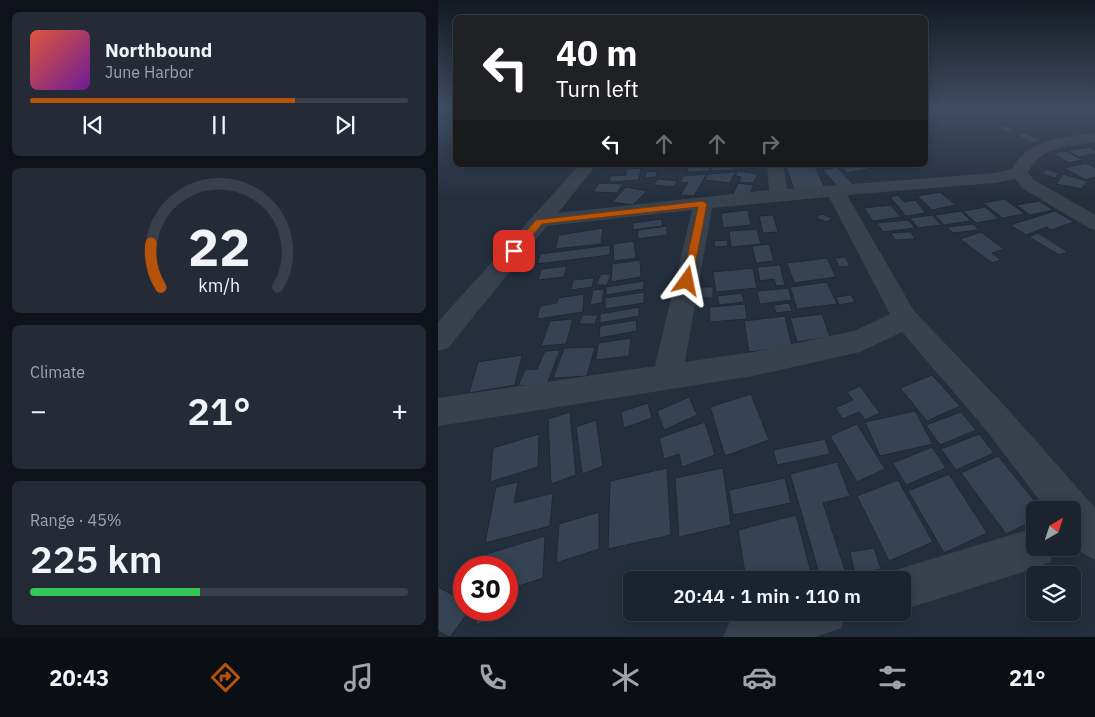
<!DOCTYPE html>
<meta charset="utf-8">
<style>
body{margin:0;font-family:"IBM Plex Sans",sans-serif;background:#242b36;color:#f1f3f6;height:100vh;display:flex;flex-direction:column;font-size:19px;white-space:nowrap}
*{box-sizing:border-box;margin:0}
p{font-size:16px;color:#a0a4aa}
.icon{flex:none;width:28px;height:28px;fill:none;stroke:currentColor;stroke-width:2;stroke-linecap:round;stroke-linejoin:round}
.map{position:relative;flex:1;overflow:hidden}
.details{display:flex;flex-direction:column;gap:12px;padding:12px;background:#0f1319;width:438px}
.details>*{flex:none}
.hud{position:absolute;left:15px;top:15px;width:475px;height:152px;border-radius:8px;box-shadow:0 2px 12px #0003,0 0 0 1px #39404a;background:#202124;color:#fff;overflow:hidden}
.needle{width:32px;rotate:39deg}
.fabs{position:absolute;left:588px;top:501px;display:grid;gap:10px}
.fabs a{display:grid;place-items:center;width:55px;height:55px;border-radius:8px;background:#1b232e;box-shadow:0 2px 12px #0003,0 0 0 1px #39404a;font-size:25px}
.speed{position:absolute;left:15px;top:556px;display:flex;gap:10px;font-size:25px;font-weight:700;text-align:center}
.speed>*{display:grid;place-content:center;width:65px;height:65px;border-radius:50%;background:#1b232e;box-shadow:0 2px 12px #0003,0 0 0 1px #39404a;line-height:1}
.speed .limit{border:8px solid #d22;background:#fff;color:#111}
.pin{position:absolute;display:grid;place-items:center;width:42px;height:42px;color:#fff;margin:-21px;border-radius:10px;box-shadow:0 2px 8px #0006}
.me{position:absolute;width:55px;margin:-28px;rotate:12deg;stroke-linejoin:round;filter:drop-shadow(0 0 4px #0008)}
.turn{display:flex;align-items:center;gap:18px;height:105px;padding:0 20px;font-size:22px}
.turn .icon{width:65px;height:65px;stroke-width:2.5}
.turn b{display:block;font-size:35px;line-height:42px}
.lanes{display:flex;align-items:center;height:48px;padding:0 20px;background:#0003;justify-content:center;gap:25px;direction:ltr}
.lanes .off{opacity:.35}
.big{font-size:38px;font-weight:600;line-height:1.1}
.details .card{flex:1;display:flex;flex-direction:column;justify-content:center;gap:8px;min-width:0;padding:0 18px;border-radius:8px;background:#242b36}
.details .dial{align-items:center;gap:0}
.dial svg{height:130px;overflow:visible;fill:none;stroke:#39404a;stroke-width:7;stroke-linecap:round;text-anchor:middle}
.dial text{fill:#f1f3f6;stroke:none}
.song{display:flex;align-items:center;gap:15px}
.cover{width:60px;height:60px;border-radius:8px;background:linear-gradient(135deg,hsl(10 70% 55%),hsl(280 70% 35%))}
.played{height:5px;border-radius:2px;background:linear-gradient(90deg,#b45309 70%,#39404a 70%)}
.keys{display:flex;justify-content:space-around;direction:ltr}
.heat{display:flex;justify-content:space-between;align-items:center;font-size:28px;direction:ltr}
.charge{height:8px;border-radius:4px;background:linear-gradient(90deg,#34c759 45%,#39404a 0)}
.trip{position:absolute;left:185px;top:571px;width:288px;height:50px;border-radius:8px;background:#1b232e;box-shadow:0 2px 12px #0003,0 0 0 1px #39404a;font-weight:600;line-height:50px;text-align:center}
.tab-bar{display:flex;height:80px;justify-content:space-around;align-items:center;background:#0b0e12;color:#a0a4aa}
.tab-bar .icon{width:35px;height:35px}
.tab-bar .current{color:#b45309}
.tab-bar b{font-size:22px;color:#f1f3f6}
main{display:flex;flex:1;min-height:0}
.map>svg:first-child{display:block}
.building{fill:#364354;stroke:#1f2835}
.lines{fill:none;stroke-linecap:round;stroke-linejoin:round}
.minor{fill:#38414e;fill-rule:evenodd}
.route{fill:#b45309;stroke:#753606}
</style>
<main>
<section class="details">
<div class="card">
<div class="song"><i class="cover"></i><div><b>Northbound</b><p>June Harbor</p></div></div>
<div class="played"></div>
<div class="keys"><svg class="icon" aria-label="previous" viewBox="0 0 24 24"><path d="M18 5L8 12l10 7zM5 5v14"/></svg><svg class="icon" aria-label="pause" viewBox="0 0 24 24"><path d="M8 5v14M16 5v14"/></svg><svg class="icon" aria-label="next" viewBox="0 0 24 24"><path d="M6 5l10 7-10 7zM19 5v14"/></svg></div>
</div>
<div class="card dial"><svg viewBox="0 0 100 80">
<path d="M14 69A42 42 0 1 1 86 69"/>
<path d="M14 69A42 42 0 0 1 8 42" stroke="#b45309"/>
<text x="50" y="56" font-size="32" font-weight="700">22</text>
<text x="50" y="72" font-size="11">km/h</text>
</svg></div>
<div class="card"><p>Climate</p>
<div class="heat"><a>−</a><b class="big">21°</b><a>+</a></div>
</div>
<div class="card"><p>Range · 45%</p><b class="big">225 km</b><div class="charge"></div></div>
</section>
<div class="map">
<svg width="658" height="637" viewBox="0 0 658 637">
<rect width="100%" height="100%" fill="#242f3e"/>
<path class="building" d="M 564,124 L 577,130 L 569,132 L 557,126 Z
M 588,133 L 604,141 L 594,143 L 578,135 Z
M 651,147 L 658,150 L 658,154 L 641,157 L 629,151 Z
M 628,151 L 645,160 L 631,163 L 614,153 Z
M 648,163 L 658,168 L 658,177 L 648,180 L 626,168 Z
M 250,165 L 272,165 L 272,171 L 249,172 Z
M 273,165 L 296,165 L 296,170 L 273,171 Z
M 376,165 L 387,188 L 356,190 L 348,166 Z
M 400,165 L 426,165 L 431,169 L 409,173 Z
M 399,167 L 415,184 L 400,187 L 385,170 Z
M 203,168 L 201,180 L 171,182 L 172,176 L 188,175 L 189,169 Z
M 608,169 L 621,173 L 617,178 L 604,174 Z
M 219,171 L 218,177 L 207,178 L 208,172 Z
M 300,171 L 320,174 L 315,183 L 301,182 L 303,177 L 297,176 Z
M 297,172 L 292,183 L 267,180 L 270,174 Z
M 269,174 L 256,196 L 242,195 L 250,183 L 242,182 L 246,176 Z
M 625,174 L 649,181 L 644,189 L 618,184 Z
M 220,179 L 240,181 L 235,187 L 215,185 Z
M 161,183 L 185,184 L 179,193 L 155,192 Z
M 300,183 L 316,185 L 311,196 L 295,194 Z
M 188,187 L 209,191 L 195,205 L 174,202 Z
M 502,192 L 518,205 L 494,210 L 479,196 Z
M 460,195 L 466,202 L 477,200 L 488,213 L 468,216 L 452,197 Z
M 567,199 L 587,214 L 565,218 L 545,203 Z
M 601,201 L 615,210 L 592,215 L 578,205 Z
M 452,205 L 463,217 L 435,221 L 426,208 Z
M 547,207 L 561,219 L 538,223 L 525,211 Z
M 310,210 L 313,225 L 285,228 L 283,213 Z
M 523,211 L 533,221 L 506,225 L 497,215 Z
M 617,211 L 636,222 L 613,230 L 609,227 L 588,235 L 572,225 Z
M 383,214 L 394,218 L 389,222 L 378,218 Z
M 335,215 L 340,232 L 325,233 L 321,216 Z
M 494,215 L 503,225 L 480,228 L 472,218 Z
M 224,219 L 224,226 L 195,230 L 195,223 Z
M 470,220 L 477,228 L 445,232 L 439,223 Z
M 535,224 L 541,230 L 515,233 L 509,227 Z
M 229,226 L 229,235 L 199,239 L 200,230 Z
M 165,228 L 163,244 L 117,249 L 121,235 Z
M 319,229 L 323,244 L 293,247 L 291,231 Z
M 473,232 L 477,239 L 457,240 L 453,233 Z
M 543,232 L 566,249 L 554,253 L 563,260 L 554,263 L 522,239 Z
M 600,233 L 630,252 L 621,255 L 591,237 Z
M 289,240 L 290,246 L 277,247 L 276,241 Z
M 196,241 L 198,258 L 176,261 L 175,244 Z
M 331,244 L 336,261 L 318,263 L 314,246 Z
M 172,245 L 172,255 L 99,264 L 102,254 Z
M 407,257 L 412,266 L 401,267 L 397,258 Z
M 389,258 L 398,277 L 356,283 L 349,263 Z
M 202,260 L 203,277 L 173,282 L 174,264 Z
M 342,265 L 347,285 L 338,286 L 336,279 L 322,281 L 319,267 Z
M 129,266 L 126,277 L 100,280 L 103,269 Z
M 315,268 L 319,288 L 278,292 L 275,272 Z
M 163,274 L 173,274 L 169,285 L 158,285 Z
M 156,278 L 154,287 L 133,290 L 135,280 Z
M 206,281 L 206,289 L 168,295 L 168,287 Z
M 389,282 L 399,304 L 359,309 L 352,287 Z
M 262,287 L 275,287 L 275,298 L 261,298 Z
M 350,288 L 354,300 L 322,304 L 319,291 Z
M 166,289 L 164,303 L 152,305 L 155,290 Z
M 206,292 L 206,303 L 167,309 L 167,298 Z
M 304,293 L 306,302 L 281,305 L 279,296 Z
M 146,294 L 145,312 L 99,319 L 102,306 L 119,303 L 120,298 Z
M 413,295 L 417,302 L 401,305 L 398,297 Z
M 351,303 L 354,311 L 338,313 L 336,305 Z
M 307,304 L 309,319 L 272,322 L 271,307 Z
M 201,307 L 201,316 L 162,323 L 162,314 Z
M 384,314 L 392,337 L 359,342 L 352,318 Z
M 144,315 L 160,315 L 157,324 L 141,324 Z
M 347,316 L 354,347 L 311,352 L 306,321 Z
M 135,319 L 128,344 L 103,346 L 112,321 Z
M 198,320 L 199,331 L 161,338 L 162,326 Z
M 193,338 L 191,356 L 158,360 L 160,343 Z
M 157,347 L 149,376 L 115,378 L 126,348 Z
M 122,350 L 109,384 L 80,386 L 87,370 L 99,369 L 107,351 Z
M 84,355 L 77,385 L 31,393 L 40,362 Z
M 494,375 L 522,406 L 489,421 L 462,388 Z
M 422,386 L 442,413 L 427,420 L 421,412 L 405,419 L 397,408 L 415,400 L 409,392 Z
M 313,394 L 331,440 L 287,456 L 272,407 Z
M 251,397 L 259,415 L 226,430 L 219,411 Z
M 210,403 L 214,418 L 186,428 L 183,412 Z
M 477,411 L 495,444 L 442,456 L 427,422 Z
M 132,412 L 138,475 L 113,484 L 110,419 Z
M 523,412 L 538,430 L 502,445 L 488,425 Z
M 158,420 L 165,466 L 144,474 L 138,427 Z
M 267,422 L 277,455 L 244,467 L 241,454 L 226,459 L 221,438 Z
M 419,424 L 447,469 L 419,482 L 392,436 Z
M 101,434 L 100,467 L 52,482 L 55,448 Z
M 541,434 L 556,453 L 518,470 L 503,449 Z
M 387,439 L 392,454 L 339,465 L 335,450 Z
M 494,447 L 508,468 L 468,485 L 455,463 Z
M 560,456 L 604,510 L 596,510 L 596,520 L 568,534 L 523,473 Z
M 399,462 L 412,496 L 385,503 L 409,576 L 394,580 L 383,580 L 352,474 Z
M 229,468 L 233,535 L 170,549 L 172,481 Z
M 285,468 L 293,525 L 241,537 L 237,478 Z
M 511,474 L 549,533 L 506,553 L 470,491 Z
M 347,478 L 353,503 L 295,515 L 291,490 Z
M 460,480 L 495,542 L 451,561 L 419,496 Z
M 80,482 L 76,503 L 115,493 L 112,526 L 47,543 L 58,487 Z
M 161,512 L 161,549 L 118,563 L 121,524 Z
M 358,515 L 375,580 L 308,580 L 300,530 Z
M 107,536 L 105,578 L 72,589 L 68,615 L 38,625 L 41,610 L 69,610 L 69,568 L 47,568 L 49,554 Z
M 436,548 L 443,569 L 417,574 L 412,552 Z
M 0,587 L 26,601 L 26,610 L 32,610 L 12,637 L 0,631 Z"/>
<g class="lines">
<path class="minor" d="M 658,133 L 658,142 C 632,146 601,146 590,173 L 596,180 L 658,215 L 658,230 L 651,228 L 584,188 L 577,179 L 557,183 L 409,195 L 476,311 L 566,405 L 658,509 L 658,560 C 630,548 634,536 634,510 L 609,510 L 544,425 L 464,332 L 422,352 L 315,376 L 0,426 L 0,398 L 217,366 L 254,210 L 109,226 L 10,348 L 0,351 L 0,322 L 141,165 L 158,165 L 120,213 L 331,190 L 329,165 L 345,165 L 349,189 L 557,173 L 574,169 C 590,138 627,137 658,133 ZM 391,197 L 452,314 L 416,331 L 315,352 L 247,362 L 274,208 Z
M 596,528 L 596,548 L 618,548 L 612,562 L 598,568 L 464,610 L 464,580 L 446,580 L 449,574 L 464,568 Z
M 314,612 L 409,612 L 403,628 L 378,637 L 285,637 L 292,621 Z"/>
</g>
<linearGradient id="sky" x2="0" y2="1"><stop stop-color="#141a22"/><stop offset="0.55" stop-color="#3f4d63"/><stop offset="1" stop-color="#3f4d63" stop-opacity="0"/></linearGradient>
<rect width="658" height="197" fill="url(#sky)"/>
<path class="route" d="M 265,201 L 269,204 L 254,281 L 249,284 L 244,281 L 260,207 L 104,224 L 80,253 L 71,251 L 98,220 Z"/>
</svg>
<div class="fabs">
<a><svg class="needle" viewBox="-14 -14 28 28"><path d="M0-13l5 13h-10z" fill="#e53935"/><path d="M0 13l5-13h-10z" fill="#a0a4aa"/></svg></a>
<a><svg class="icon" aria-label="layers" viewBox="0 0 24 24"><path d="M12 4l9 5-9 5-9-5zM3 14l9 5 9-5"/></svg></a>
</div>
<div class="speed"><div class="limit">30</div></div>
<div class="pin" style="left:76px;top:251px;background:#d93025"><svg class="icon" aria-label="arrive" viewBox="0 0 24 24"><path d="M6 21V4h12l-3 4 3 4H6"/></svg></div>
<svg class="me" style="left:249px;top:281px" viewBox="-20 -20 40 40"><path d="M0-17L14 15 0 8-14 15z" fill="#b45309" stroke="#fff" stroke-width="4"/></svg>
<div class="trip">20:44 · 1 min · 110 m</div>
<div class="hud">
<div class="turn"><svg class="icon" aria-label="left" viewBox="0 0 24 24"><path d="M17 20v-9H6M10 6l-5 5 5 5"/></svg><div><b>40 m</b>Turn left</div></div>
<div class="lanes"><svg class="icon" aria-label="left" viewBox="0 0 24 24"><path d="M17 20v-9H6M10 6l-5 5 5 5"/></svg><svg class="icon off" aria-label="ahead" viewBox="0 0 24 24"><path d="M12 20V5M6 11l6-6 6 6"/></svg><svg class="icon off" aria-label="ahead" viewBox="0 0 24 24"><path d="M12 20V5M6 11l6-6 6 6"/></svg><svg class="icon off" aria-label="right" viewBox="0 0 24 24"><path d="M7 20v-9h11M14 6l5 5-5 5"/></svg></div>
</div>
</div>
</main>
<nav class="tab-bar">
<b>20:43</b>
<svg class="icon current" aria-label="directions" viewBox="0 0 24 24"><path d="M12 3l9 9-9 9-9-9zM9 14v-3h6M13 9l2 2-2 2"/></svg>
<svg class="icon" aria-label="music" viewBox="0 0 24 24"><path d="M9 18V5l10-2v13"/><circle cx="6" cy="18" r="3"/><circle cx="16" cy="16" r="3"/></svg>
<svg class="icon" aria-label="phone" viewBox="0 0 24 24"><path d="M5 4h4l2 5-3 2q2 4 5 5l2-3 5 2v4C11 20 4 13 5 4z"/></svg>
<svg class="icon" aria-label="climate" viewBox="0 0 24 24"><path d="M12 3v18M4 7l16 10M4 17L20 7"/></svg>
<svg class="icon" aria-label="car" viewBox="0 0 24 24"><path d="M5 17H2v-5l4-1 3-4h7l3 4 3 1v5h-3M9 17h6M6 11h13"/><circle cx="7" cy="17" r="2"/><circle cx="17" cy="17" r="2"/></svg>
<svg class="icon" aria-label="filters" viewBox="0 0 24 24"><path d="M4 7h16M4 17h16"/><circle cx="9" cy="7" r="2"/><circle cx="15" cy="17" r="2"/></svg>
<b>21°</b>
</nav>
